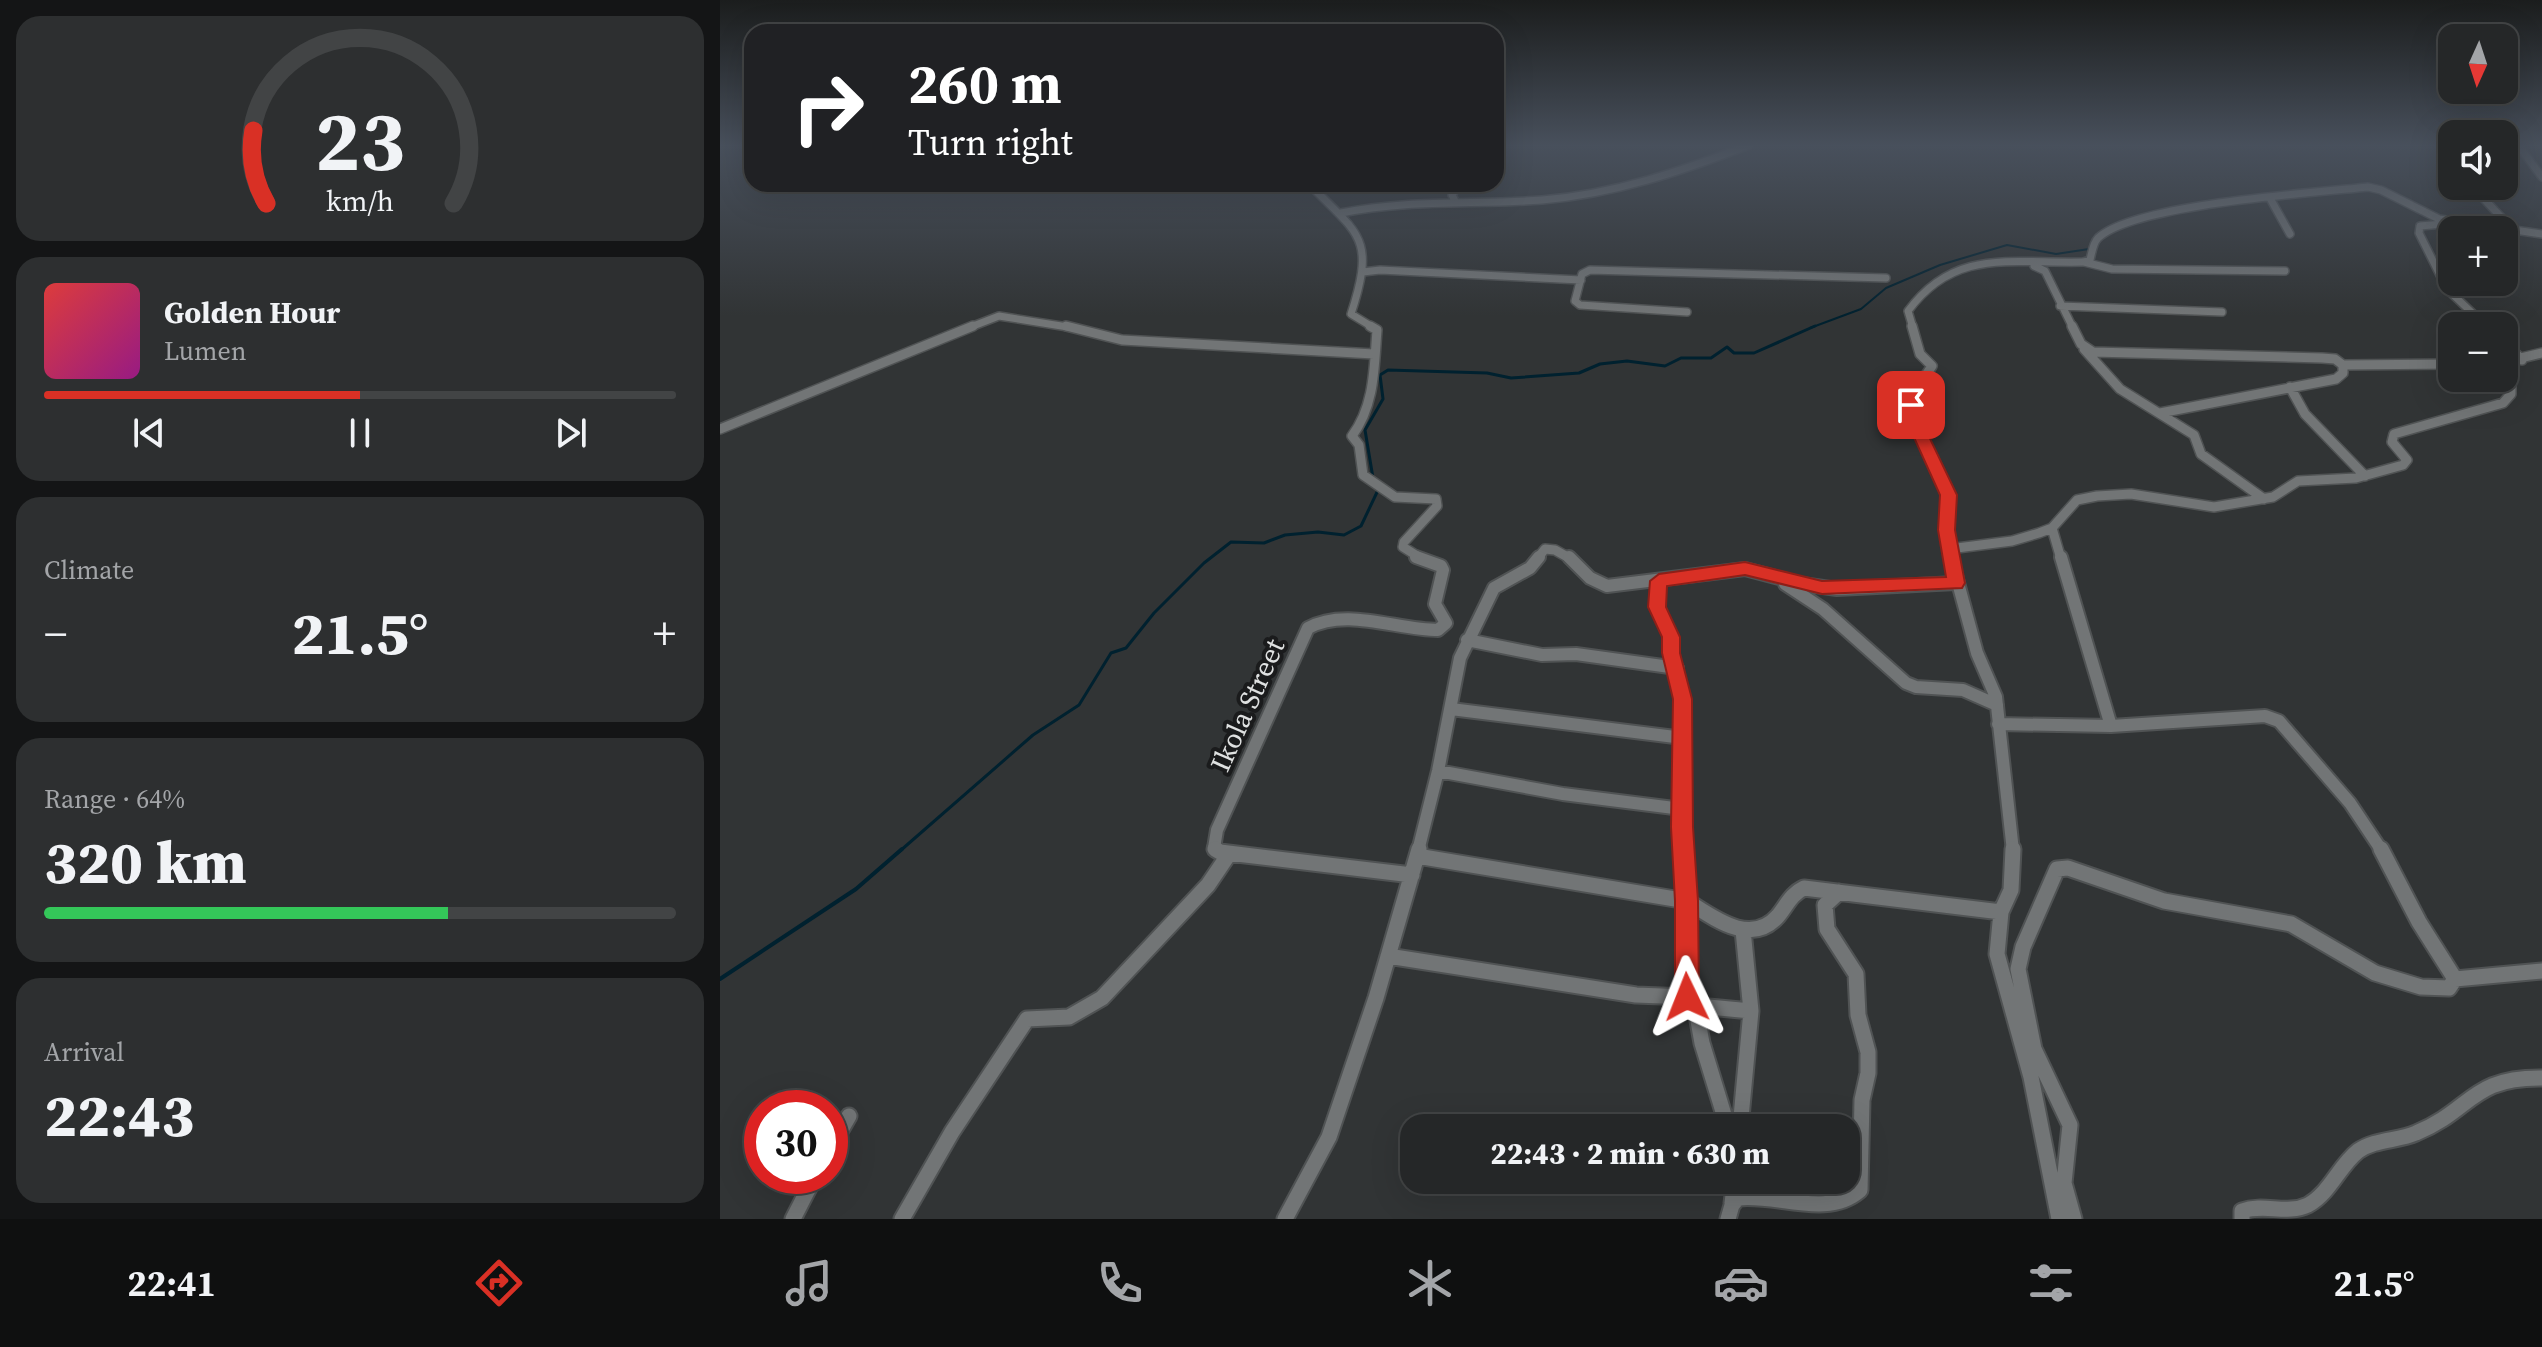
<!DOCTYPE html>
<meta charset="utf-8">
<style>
body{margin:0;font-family:"Source Serif 4",serif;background:#2d2f30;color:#f1f3f6;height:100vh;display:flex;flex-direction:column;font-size:30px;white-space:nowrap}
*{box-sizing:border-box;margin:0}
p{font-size:26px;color:#a3a5a8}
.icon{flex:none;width:44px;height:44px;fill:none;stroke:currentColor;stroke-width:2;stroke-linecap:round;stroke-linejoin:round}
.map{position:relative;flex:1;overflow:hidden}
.side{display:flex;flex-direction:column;gap:16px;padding:16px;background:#141516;width:720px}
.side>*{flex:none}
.hud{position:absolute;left:24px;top:24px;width:760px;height:168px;border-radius:24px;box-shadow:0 8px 32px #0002,0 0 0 2px #424445;background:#202124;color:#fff;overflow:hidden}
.needle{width:52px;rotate:183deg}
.fabs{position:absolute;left:1718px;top:24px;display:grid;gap:16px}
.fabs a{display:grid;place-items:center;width:80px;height:80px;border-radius:16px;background:#252728;box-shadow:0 8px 32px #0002,0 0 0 2px #424445;font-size:40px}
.speed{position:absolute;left:24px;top:1090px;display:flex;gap:16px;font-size:40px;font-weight:700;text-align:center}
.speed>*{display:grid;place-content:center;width:104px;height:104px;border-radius:50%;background:#252728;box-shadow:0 8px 32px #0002,0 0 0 2px #424445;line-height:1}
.speed .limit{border:12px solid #d22;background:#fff;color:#111}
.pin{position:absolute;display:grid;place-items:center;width:68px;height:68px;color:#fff;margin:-34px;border-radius:16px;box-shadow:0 4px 12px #0006}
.me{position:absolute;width:88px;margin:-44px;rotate:358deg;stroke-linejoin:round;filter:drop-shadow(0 0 6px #0008)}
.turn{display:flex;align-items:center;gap:28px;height:168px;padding:0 32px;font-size:36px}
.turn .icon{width:104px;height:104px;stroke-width:2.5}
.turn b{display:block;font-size:56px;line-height:68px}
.big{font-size:60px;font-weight:800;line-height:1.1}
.side .card{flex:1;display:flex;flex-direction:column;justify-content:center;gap:12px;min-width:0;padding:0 28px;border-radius:24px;background:#2d2f30}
.side .dial{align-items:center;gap:0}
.dial svg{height:208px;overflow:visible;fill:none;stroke:#424445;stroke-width:7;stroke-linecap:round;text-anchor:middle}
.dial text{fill:#f1f3f6;stroke:none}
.song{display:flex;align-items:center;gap:24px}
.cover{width:96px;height:96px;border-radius:12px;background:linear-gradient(135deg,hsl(0 70% 55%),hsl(310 70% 35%))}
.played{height:8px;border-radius:4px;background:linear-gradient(90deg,#d93025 50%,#424445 50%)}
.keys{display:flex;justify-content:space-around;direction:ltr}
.heat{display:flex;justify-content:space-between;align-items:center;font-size:44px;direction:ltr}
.charge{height:12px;border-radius:6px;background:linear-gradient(90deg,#34c759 64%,#424445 0)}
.trip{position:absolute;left:680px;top:1114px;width:460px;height:80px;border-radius:24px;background:#252728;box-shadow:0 8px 32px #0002,0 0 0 2px #424445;font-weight:800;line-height:80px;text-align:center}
.dock{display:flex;height:128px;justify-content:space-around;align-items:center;background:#0f1010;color:#a3a5a8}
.dock .icon{width:56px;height:56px}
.dock .on{color:#d93025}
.dock b{font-size:36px;color:#f1f3f6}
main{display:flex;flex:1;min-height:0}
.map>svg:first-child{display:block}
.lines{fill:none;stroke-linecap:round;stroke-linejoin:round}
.stream-far2{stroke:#00212f;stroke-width:2}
.stream-far1{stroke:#00212f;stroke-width:3}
.stream{stroke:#00212f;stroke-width:4}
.street-far3-casing{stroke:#505354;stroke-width:10}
.street-far2-casing{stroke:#505354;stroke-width:12}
.street-far1-casing{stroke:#505354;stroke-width:16}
.street-casing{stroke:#505354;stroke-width:19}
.street-far3{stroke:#727576;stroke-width:7}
.street-far2{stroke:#727576;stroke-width:9}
.street-far1{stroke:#727576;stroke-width:12}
.street{stroke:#727576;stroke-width:15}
.route{fill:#d93025;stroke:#8d1f18;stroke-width:2}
.labels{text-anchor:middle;stroke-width:8;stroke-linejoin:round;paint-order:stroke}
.street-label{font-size:28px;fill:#dfe1e1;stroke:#1a1b1c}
</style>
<main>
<section class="side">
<div class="card dial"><svg viewBox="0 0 100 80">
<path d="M14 69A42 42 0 1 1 86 69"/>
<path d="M14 69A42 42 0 0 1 9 41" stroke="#d93025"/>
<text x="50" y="56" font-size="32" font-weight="700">23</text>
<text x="50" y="72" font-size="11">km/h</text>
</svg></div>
<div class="card">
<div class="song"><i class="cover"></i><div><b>Golden Hour</b><p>Lumen</p></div></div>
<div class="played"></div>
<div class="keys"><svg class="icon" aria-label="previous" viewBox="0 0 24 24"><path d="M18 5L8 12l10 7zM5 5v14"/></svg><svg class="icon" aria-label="pause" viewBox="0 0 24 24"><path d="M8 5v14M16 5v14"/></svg><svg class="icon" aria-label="next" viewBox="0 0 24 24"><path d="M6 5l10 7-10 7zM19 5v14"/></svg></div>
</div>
<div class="card"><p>Climate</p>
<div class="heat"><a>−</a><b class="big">21.5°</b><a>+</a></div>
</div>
<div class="card"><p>Range · 64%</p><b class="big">320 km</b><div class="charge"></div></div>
<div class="card"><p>Arrival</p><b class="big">22:43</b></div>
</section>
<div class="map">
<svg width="1822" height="1219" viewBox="0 0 1822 1219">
<rect width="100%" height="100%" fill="#313435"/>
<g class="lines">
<path class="stream-far2" d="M 1090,328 L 1141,309 L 1166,288 L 1220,265 L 1287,245 L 1336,254 L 1369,249"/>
<path class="stream-far1" d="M 653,478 L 645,430 L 663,399 L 660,375 L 668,370 L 767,373 L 791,378 L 859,373 L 880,364 L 907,361 L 945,366 L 961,358 L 991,358 L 1007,347 L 1014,353 L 1034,353 L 1095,326
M 180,851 L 313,735 L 359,705 L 391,653 L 406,648 L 434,613 L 484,563 L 511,542 L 544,543 L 565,535 L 598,532 L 624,535 L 641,526 L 659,488"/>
<path class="stream" d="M 0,979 L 136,889 L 182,849"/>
<defs>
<path id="street-far3" d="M 1720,145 L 1732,162
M 1798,145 L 1822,177
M 589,184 C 639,235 656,237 631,314 L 654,328
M 1752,186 L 1793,230
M 1551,200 L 1570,234
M 735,201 L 732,195 L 739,184
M 621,213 C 688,199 755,205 822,200 C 895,194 962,171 1029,145
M 1723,224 L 1700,226 L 1699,233 L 1727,289 L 1766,326
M 1364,262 L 1392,269 L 1565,271
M 1314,266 L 1325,271 L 1353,328
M 643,272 L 660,270 L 861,280
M 1340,306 L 1502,312
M 967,312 L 860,305 L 855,301 L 862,274 L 870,270 L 1166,278
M 248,328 L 279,316 L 354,328
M 1193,328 L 1188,311 C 1235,247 1293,264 1363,262 L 1370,260 C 1372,252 1373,243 1378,238 C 1414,204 1593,193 1648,187 L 1661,190 L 1719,219 L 1822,234"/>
<path id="street-far2" d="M 346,326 L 402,340 L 654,354
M 650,326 L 657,330 C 654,367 655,405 632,436 L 639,445 L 643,475 L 675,497 L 716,499 L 717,506 L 684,542 L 683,547 L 702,559
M 1192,326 L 1200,354 L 1212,366 L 1197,388 L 1191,405 L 1194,422 L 1229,495 L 1226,530 L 1231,559
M 1352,326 L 1361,344 L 1373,352 L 1602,358 L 1615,359 L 1623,365 L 1732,364
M 1784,342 L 1802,360
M 1364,349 L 1400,389 L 1474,435 L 1481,454 L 1544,499
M 1784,362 L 1822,353
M 1570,387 L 1585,414 L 1645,476
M 1440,413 L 1616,379 L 1623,373 L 1623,365
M 0,429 L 253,326
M 1332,528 L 1341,559
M 1229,549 L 1292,541 L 1319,533 L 1332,528 L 1357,500 L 1377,496 L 1411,494 L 1494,507 L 1553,497 L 1578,481 L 1636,478 L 1683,465 L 1687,460 L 1672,442 L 1674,434 L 1783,403 L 1791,394 L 1791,385 L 1784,375
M 817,559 L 825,549 L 835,550 L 851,559"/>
<path id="street-far1" d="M 849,557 L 870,578 L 887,586 L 1025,569 L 1082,584 L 1117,589 L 1236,583
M 1231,557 L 1257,653 L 1276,697 L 1293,851
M 1341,557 L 1391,726
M 939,581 L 937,607 L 951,637 L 951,653 L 963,699 L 963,851
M 1065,584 L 1103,609 L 1186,683 L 1196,687 L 1243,690 L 1277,705
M 747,640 L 822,655 L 856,654 L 957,668
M 731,709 L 963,738
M 1278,724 L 1391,726 L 1545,716 L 1559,721 L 1630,803 L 1662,851
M 718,771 L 843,794 L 962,809
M 498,851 L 494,848 L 497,830 L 588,628 C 626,607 677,630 718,630 L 726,623 L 715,604 L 723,570 L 721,566 L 696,557
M 698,851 L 718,771 L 740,658 L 774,588 L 810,568 L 819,557"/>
<path id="street" d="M 495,849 L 500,852 L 692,875
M 962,849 L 967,901 C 994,918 1031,947 1058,916 C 1067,905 1071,894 1084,888 L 1281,912
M 1293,849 L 1291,890 L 1281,912 L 1277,954 L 1311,1077 L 1339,1219
M 697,856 L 967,901 L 967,997 L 978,1006 L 1031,1011
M 668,956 L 916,995 L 967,997
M 1735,979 L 1822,971
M 975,1004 L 982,1043 L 1008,1128
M 1020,1128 L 1031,1011 L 1023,930
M 110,1149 L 129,1116
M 1012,1203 L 1015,1180
M 73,1219 L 95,1176
M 182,1219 L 232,1132 L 307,1019 L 349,1017 L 382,998 L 488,885 L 509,854
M 565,1219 L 609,1137 L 656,998 L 699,849
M 1008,1219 L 1012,1205 L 1018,1198 C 1057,1193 1107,1219 1140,1190 L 1142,1100 L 1148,1073 L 1148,1052 L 1138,1015 L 1136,974 L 1107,929 L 1105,905 L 1119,892
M 1354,1219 L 1344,1183 L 1350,1125 L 1314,1049 L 1298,969 L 1303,947 L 1337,869 L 1348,868 L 1444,901 L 1571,924 L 1655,973 L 1701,987 L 1729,988 L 1735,979 L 1699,922 L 1661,849
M 1522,1219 L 1522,1211 C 1544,1203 1567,1215 1588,1205 C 1610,1193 1619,1166 1638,1151 C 1655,1139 1678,1141 1696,1133 C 1752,1110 1751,1077 1822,1078"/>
</defs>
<use href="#street-far3" class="street-far3-casing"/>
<use href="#street-far2" class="street-far2-casing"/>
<use href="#street-far1" class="street-far1-casing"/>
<use href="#street" class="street-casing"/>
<use href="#street-far3" class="street-far3"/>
<use href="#street-far2" class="street-far2"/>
<use href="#street-far1" class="street-far1"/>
<use href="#street" class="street"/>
</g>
<linearGradient id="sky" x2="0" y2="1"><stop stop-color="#1b1d1d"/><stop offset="0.46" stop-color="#48505c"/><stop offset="1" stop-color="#48505c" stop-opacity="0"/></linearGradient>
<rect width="1822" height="316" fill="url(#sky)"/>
<path class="route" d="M 1191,400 L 1198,405 L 1202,422 L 1237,495 L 1235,530 L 1245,583 L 1242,588 L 1102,594 L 1025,575 L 947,586 L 946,607 L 960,637 L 960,653 L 972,699 L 973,827 L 978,901 L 979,997 L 976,1005 L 967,1009 L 958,1005 L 955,997 L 955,901 L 951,827 L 953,699 L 942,653 L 942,637 L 928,607 L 930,581 L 939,574 L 1025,562 L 1102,581 L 1226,577 L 1218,530 L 1220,495 L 1187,422 L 1184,405 Z"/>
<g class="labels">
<g class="street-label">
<text transform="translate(527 705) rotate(-66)" y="10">Ikola Street</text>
</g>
</g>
</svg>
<div class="fabs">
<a><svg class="needle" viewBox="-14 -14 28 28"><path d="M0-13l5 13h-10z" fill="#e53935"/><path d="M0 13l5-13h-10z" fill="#a3a5a8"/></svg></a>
<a><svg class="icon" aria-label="sound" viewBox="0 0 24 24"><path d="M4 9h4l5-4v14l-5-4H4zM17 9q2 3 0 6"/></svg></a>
<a>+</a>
<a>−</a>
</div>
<div class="speed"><div class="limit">30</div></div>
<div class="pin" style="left:1191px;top:405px;background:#d93025"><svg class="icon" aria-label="arrive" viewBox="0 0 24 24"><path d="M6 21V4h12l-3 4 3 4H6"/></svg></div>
<svg class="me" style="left:967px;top:997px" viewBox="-20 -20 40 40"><path d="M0-17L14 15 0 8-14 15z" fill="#d93025" stroke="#fff" stroke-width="4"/></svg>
<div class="trip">22:43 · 2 min · 630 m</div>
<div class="hud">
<div class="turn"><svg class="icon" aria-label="right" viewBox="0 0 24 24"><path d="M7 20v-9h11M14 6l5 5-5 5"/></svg><div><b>260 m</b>Turn right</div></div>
</div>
</div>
</main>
<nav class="dock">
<b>22:41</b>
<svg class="icon on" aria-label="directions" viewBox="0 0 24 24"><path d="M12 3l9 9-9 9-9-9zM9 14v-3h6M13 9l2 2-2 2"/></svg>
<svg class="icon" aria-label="music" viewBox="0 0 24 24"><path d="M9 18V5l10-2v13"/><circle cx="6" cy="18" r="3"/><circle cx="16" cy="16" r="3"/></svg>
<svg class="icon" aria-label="phone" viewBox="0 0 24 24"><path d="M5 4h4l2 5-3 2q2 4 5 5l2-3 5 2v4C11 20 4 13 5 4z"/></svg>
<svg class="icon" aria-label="climate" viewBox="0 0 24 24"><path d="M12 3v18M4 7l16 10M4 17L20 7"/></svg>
<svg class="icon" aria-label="car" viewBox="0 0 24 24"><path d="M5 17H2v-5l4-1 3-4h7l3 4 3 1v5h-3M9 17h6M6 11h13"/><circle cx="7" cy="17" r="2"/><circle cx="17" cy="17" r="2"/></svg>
<svg class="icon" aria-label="filters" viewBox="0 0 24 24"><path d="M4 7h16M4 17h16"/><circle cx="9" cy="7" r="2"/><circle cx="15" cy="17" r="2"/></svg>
<b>21.5°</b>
</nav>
